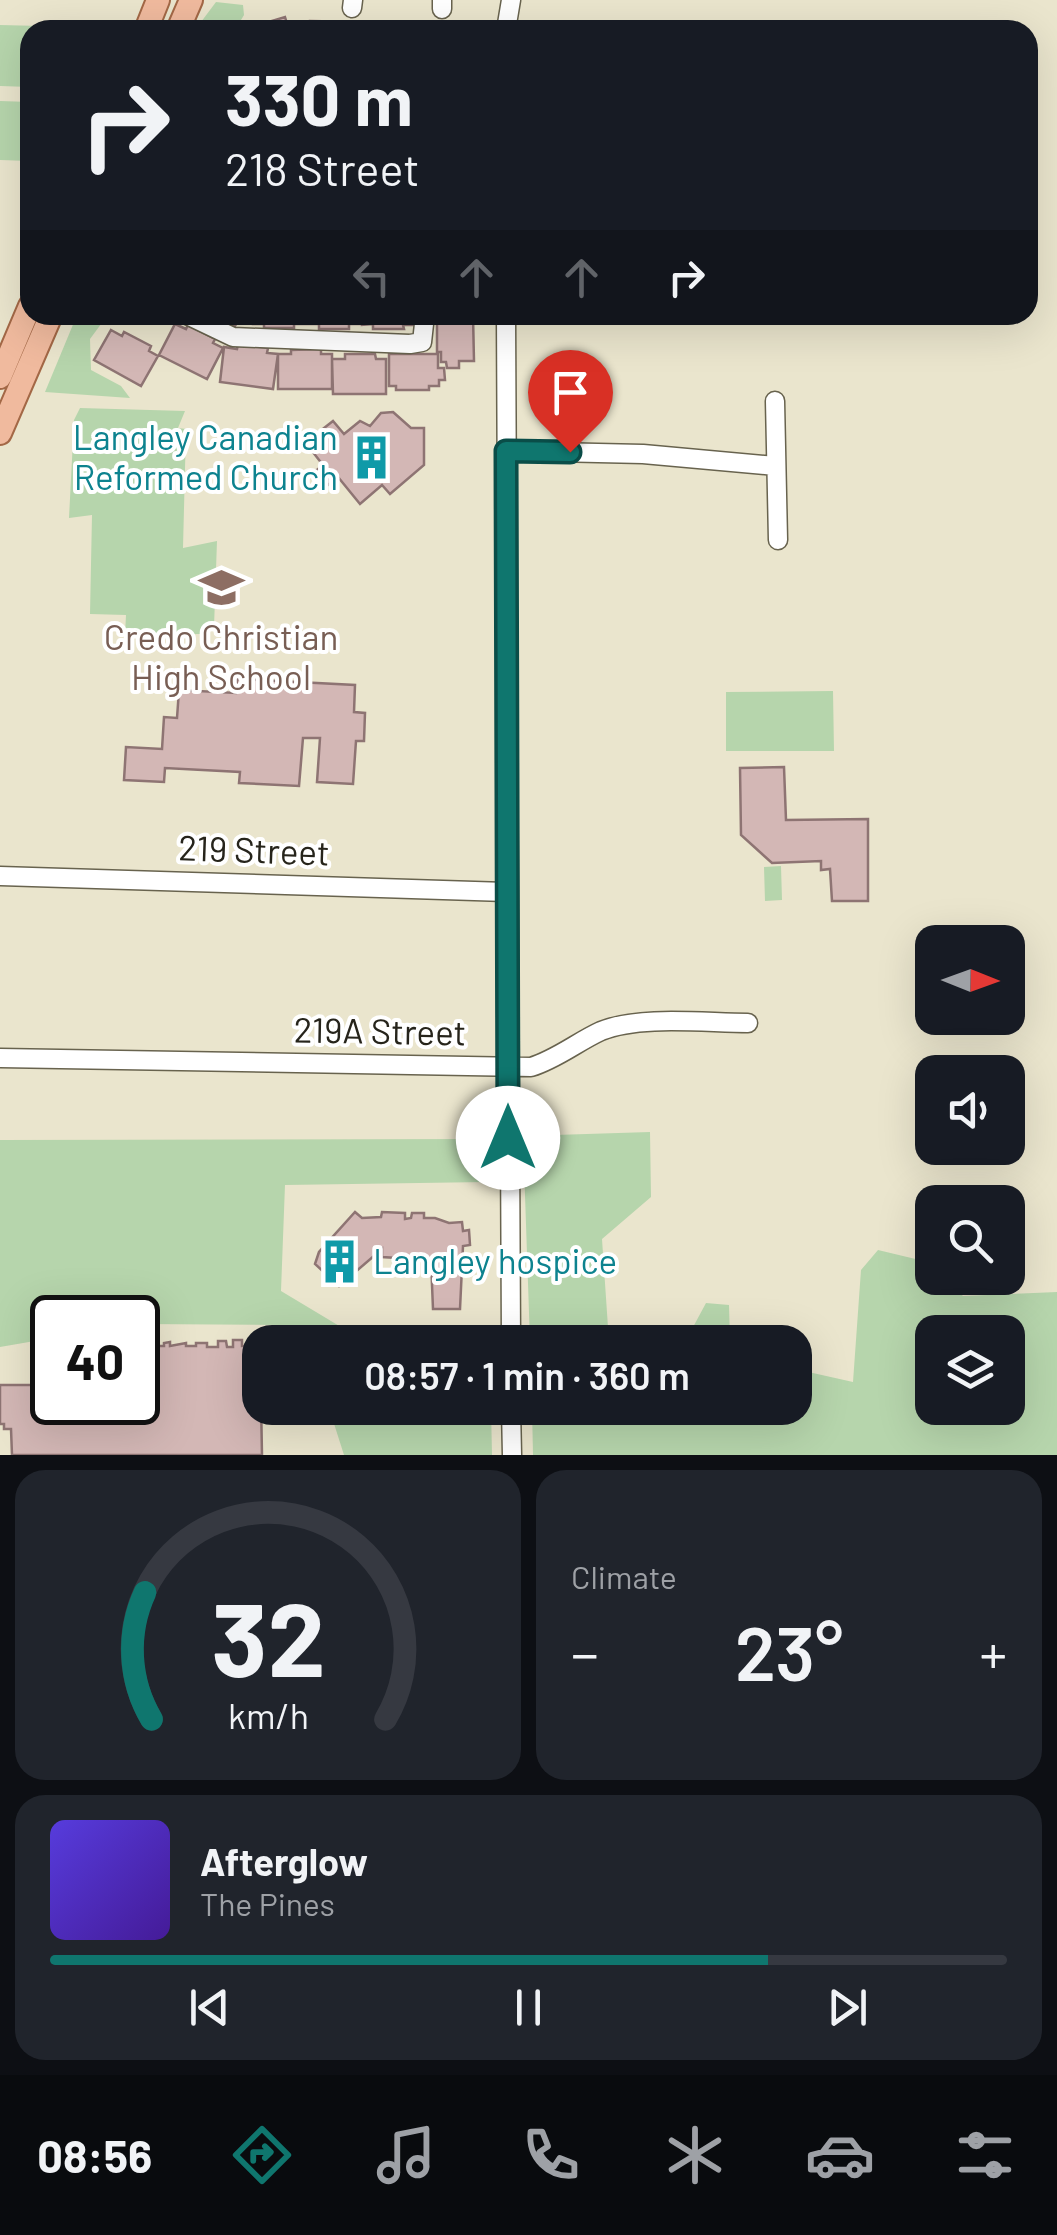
<!DOCTYPE html>
<meta charset="utf-8">
<style>
body{margin:0;font-family:Barlow,sans-serif;background:#20242c;color:#f1f3f6;height:100vh;display:flex;flex-direction:column;font-size:38px;white-space:nowrap}
*{box-sizing:border-box;margin:0}
p{font-size:32px;color:#9ea1a6}
.icon{flex:none;width:55px;height:55px;fill:none;stroke:currentColor;stroke-width:2;stroke-linecap:round;stroke-linejoin:round}
.map{position:relative;height:1455px;overflow:hidden}
.side{display:flex;flex-direction:column;gap:15px;padding:15px;background:#0d0f14;flex:1}
.side>*{flex:none}
.top-card{position:absolute;left:20px;top:20px;width:1018px;height:305px;border-radius:30px;box-shadow:0 10px 40px #0002;background:#171b24;color:#f1f3f6;overflow:hidden}
.needle{width:65px;rotate:91deg}
.buttons{position:absolute;left:915px;top:925px;display:grid;gap:20px}
.buttons a{display:grid;place-items:center;width:110px;height:110px;border-radius:20px;background:#171b24;box-shadow:0 10px 40px #0002;font-size:50px}
.speed{position:absolute;left:30px;top:1295px;display:flex;gap:20px;font-size:50px;font-weight:700;text-align:center}
.speed>*{display:grid;place-content:center;width:130px;height:130px;border-radius:50%;background:#171b24;box-shadow:0 10px 40px #0002;line-height:1}
.speed .limit{border:5px solid #111;border-radius:15px;background:#fff;color:#111}
.pin{position:absolute;display:grid;place-items:center;width:85px;height:85px;color:#fff;margin:-102px -42px;border-radius:50% 50% 50% 0;rotate:-45deg;box-shadow:0 0 10px #0007}
.pin .icon{rotate:45deg}
.me{position:absolute;width:110px;margin:-55px;rotate:0deg;stroke-linejoin:round;filter:drop-shadow(0 0 8px #0008)}
.turn{display:flex;align-items:center;gap:35px;height:210px;padding:0 40px;font-size:45px}
.turn .icon{width:130px;height:130px;stroke-width:2.5}
.turn b{display:block;font-size:70px;line-height:85px}
.lanes{display:flex;align-items:center;height:95px;padding:0 40px;background:#0003;justify-content:center;gap:50px;direction:ltr}
.lanes .off{opacity:.35}
.big{font-size:75px;font-weight:600;line-height:1.1}
.side .card{flex:1;display:flex;flex-direction:column;justify-content:center;gap:15px;min-width:0;padding:0 35px;border-radius:30px;background:#20242c}
.side .dial{align-items:center;gap:0}
.dial svg{height:260px;overflow:visible;fill:none;stroke:#363941;stroke-width:7;stroke-linecap:round;text-anchor:middle}
.dial text{fill:#f1f3f6;stroke:none}
.song{display:flex;align-items:center;gap:30px}
.cover{width:120px;height:120px;border-radius:15px;background:linear-gradient(135deg,hsl(250 70% 55%),hsl(260 70% 35%))}
.played{height:10px;border-radius:5px;background:linear-gradient(90deg,#0f766e 75%,#363941 75%)}
.keys{display:flex;justify-content:space-around;direction:ltr}
.heat{display:flex;justify-content:space-between;align-items:center;font-size:55px;direction:ltr}
.side .tiles{flex:1;display:grid;gap:15px;grid-template-columns:1fr 1fr}
.card:last-child{grid-column:span 2}
.trip{position:absolute;left:242px;top:1325px;width:570px;height:100px;border-radius:30px;background:#171b24;box-shadow:0 10px 40px #0002;font-weight:600;line-height:100px;text-align:center}
.dock{display:flex;height:160px;justify-content:space-around;align-items:center;background:#090b0e;color:#9ea1a6}
.dock .icon{width:70px;height:70px}
.dock .active{color:#0f766e}
.dock b{font-size:45px;color:#f1f3f6}
.map>svg:first-child{display:block}
.green{fill:#b6d5ac;fill-rule:evenodd}
.building{fill:#d3b7b5;stroke:#8e7473;stroke-width:2.5}
.lines{fill:none;stroke-linecap:round;stroke-linejoin:round}
.minor-casing{stroke:#68634e;stroke-width:21}
.major-casing{stroke:#a36846;stroke-width:26}
.minor{stroke:#fff;stroke-width:18}
.major{stroke:#f0ba9e;stroke-width:22}
.route-casing{stroke:#0a4d48;stroke-width:25}
.route{stroke:#0f766e;stroke-width:18}
.labels{text-anchor:middle;stroke-width:8;stroke-linejoin:round;paint-order:stroke}
.culture-label{font-size:35px;fill:#0d838f;stroke:#fff;text-anchor:end}
.education-label{font-size:35px;fill:#785e54;stroke:#fff}
.street-label{font-size:35px;fill:#26241b;stroke:#fff}
</style>
<div class="map">
<svg width="1057" height="1455" viewBox="0 0 1057 1455">
<rect width="100%" height="100%" fill="#eae5cd"/>
<path class="green" d="M 216,2 L 243,5 L 244,15 L 235,30 L 195,30 Z
M 0,25 L 41,26 L 40,30 L 30,30 L 30,87 L 0,86 Z
M 0,101 L 30,102 L 30,161 L 0,160 Z
M 77,315 L 127,315 L 128,318 L 107,316 L 90,339 L 91,370 L 121,386 L 130,398 L 45,392 Z
M 80,408 L 185,411 L 178,428 L 186,429 L 183,548 L 217,541 L 214,627 L 201,634 L 125,635 L 126,615 L 90,614 L 92,515 L 69,518 L 74,420 Z
M 833,691 L 834,751 L 726,751 L 726,692 Z
M 781,866 L 782,900 L 765,901 L 764,867 Z
M 650,1132 L 651,1197 L 602,1239 L 609,1342 L 530,1342 L 523,1136 Z
M 485,1139 L 486,1182 L 285,1185 L 281,1291 L 366,1342 L 305,1342 L 282,1325 L 138,1324 L 138,1318 L 52,1318 L 52,1338 L 0,1347 L 0,1140 Z
M 878,1250 L 928,1262 L 932,1266 L 932,1278 L 944,1278 L 963,1296 L 1057,1292 L 1057,1455 L 533,1455 L 532,1408 L 795,1408 L 795,1369 L 853,1382 L 861,1270 ZM 932,1332 L 1008,1332 L 1008,1408 L 932,1408 Z
M 706,1303 L 729,1305 L 730,1342 L 685,1342 Z
M 329,1408 L 491,1408 L 492,1455 L 344,1455 Z"/>
<path class="building" d="M 285,17 L 289,30 L 242,30 Z
M 310,21 L 360,22 L 359,30 L 310,30 Z
M 375,23 L 425,25 L 424,30 L 375,30 Z
M 438,25 L 461,25 L 461,30 L 438,30 Z
M 207,315 L 241,315 L 235,326 L 224,320 L 222,323 Z
M 253,315 L 307,315 L 307,324 L 294,324 L 294,328 L 264,328 L 264,324 L 253,324 Z
M 308,315 L 362,315 L 362,324 L 349,324 L 349,329 L 319,329 L 319,324 L 308,324 Z
M 362,315 L 416,315 L 416,325 L 403,325 L 404,329 L 373,329 L 373,324 L 362,325 Z
M 440,315 L 473,315 L 474,361 L 459,361 L 459,368 L 447,368 L 446,362 L 441,362 L 441,352 L 437,352 L 437,317 Z
M 175,324 L 186,329 L 188,325 L 215,339 L 213,343 L 223,348 L 207,379 L 159,355 Z
M 111,330 L 122,336 L 124,332 L 151,346 L 149,351 L 158,356 L 141,386 L 94,360 Z
M 238,344 L 268,348 L 267,353 L 278,354 L 273,389 L 220,382 L 224,347 L 237,349 Z
M 321,349 L 321,354 L 332,354 L 332,389 L 278,389 L 278,354 L 291,354 L 291,350 Z
M 345,354 L 375,354 L 376,359 L 386,359 L 386,394 L 333,394 L 332,359 L 345,359 Z
M 389,354 L 438,354 L 438,368 L 444,368 L 445,380 L 439,380 L 439,386 L 429,386 L 429,390 L 396,390 L 396,386 L 389,386 Z
M 393,412 L 411,428 L 424,428 L 424,465 L 390,494 L 382,485 L 360,504 L 338,477 L 324,488 L 312,474 L 323,465 L 312,451 L 310,439 L 333,421 L 344,434 L 360,421 L 370,426 L 381,413 Z
M 237,679 L 355,685 L 354,712 L 365,713 L 364,741 L 356,741 L 353,784 L 317,782 L 320,738 L 303,738 L 299,786 L 239,783 L 240,772 L 165,768 L 164,782 L 124,780 L 126,747 L 162,749 L 164,717 L 177,718 L 179,690 L 236,693 Z
M 784,767 L 786,820 L 868,819 L 868,901 L 832,901 L 830,869 L 821,870 L 821,861 L 772,863 L 741,835 L 740,768 Z
M 355,1212 L 362,1218 L 381,1217 L 382,1212 L 405,1213 L 405,1219 L 411,1218 L 412,1213 L 424,1213 L 424,1218 L 435,1218 L 449,1223 L 462,1222 L 463,1231 L 469,1230 L 470,1245 L 463,1246 L 460,1309 L 433,1309 L 431,1260 L 382,1257 L 382,1249 L 339,1286 L 315,1264 L 319,1252 Z
M 233,1340 L 242,1340 L 242,1346 L 260,1346 L 262,1455 L 12,1455 L 11,1429 L 4,1429 L 4,1424 L 0,1424 L 0,1385 L 49,1385 L 52,1402 L 64,1402 L 64,1416 L 86,1416 L 86,1423 L 112,1422 L 112,1409 L 142,1409 L 141,1346 L 164,1346 L 164,1343 L 170,1342 L 170,1346 L 186,1343 L 186,1346 L 196,1346 L 196,1343 L 207,1343 L 207,1347 L 218,1347 L 218,1341 L 226,1341 L 227,1347 L 233,1347 Z"/>
<g class="lines">
<defs>
<path id="minor" d="M 352,8 L 353,0
M 442,9 L 442,0
M 506,30 L 511,0
M 187,315 L 233,337 L 410,344 L 422,342 L 425,315
M 506,315 L 511,1342
M 775,401 L 778,540
M 506,451 L 643,454 L 775,466
M 0,876 L 506,892
M 0,1058 L 531,1067 C 557,1059 577,1042 601,1031 C 640,1015 705,1023 748,1023
M 511,1408 L 512,1455"/>
<path id="major" d="M 146,30 L 158,0
M 178,30 L 191,0
M 0,377 L 30,306
M 0,433 L 51,315"/>
</defs>
<use href="#minor" class="minor-casing"/>
<use href="#major" class="major-casing"/>
<use href="#minor" class="minor"/>
<use href="#major" class="major"/>
</g>
<g class="lines">
<defs>
<path id="route" d="M 508,1138 L 506,451 L 570,452"/>
</defs>
<use href="#route" class="route-casing"/>
<use href="#route" class="route"/>
</g>
<defs>
<symbol id="building-bare" viewBox="-9 -9 18 18"><path d="M-4-6H4V6H1V3H-1V6H-4ZM-2.5-4.3h1.7v1.8h-1.7ZM.8-4.3h1.7v1.8H.8ZM-2.5-1h1.7V.8h-1.7ZM.8-1h1.7V.8H.8Z" fill="#0f9aa8" stroke="#fff" stroke-width="2.5" paint-order="stroke"/></symbol>
<symbol id="school-bare" viewBox="-9 -9 18 18"><path d="M0-5L7-2L0 1L-7-2ZM-4 1L0 2.5L4 1V4Q0 6-4 4Z" fill="#8d6e63" stroke="#fff" stroke-width="2.5" paint-order="stroke"/></symbol>
</defs>
<g fill-rule="evenodd">
<use href="#building-bare" x="340" y="426" width="63" height="63"/>
<use href="#school-bare" x="190" y="556" width="63" height="63"/>
<use href="#building-bare" x="308" y="1230" width="63" height="63"/>
</g>
<g class="labels">
<g class="culture-label">
<text x="338" y="450">Langley Canadian<tspan x="338" dy="40">Reformed Church</tspan></text>
<text x="373" y="1274" text-anchor="start">Langley hospice</text>
</g>
<g class="education-label">
<text x="221" y="650">Credo Christian<tspan x="221" dy="40">High School</tspan></text>
</g>
<g class="street-label">
<text transform="translate(254 851) rotate(2)" y="12">219 Street</text>
<text transform="translate(380 1032) rotate(1)" y="12">219A Street</text>
</g>
</g>
</svg>
<div class="buttons">
<a><svg class="needle" viewBox="-14 -14 28 28"><path d="M0-13l5 13h-10z" fill="#e53935"/><path d="M0 13l5-13h-10z" fill="#9ea1a6"/></svg></a>
<a><svg class="icon" aria-label="sound" viewBox="0 0 24 24"><path d="M4 9h4l5-4v14l-5-4H4zM17 9q2 3 0 6"/></svg></a>
<a><svg class="icon" aria-label="search" viewBox="0 0 24 24"><circle cx="10" cy="10" r="6"/><path d="M15 15l6 6"/></svg></a>
<a><svg class="icon" aria-label="layers" viewBox="0 0 24 24"><path d="M12 4l9 5-9 5-9-5zM3 14l9 5 9-5"/></svg></a>
</div>
<div class="speed"><div class="limit">40</div></div>
<div class="pin" style="left:570px;top:452px;background:#d93025"><svg class="icon" aria-label="arrive" viewBox="0 0 24 24"><path d="M6 21V4h12l-3 4 3 4H6"/></svg></div>
<svg class="me" style="left:508px;top:1138px" viewBox="-20 -20 40 40"><circle r="19" fill="#fff"/><path d="M0-13L10 11 0 6-10 11z" fill="#0f766e"/></svg>
<div class="trip">08:57 · 1 min · 360 m</div>
<div class="top-card">
<div class="turn"><svg class="icon" aria-label="right" viewBox="0 0 24 24"><path d="M7 20v-9h11M14 6l5 5-5 5"/></svg><div><b>330 m</b>218 Street</div></div>
<div class="lanes"><svg class="icon off" aria-label="left" viewBox="0 0 24 24"><path d="M17 20v-9H6M10 6l-5 5 5 5"/></svg><svg class="icon off" aria-label="ahead" viewBox="0 0 24 24"><path d="M12 20V5M6 11l6-6 6 6"/></svg><svg class="icon off" aria-label="ahead" viewBox="0 0 24 24"><path d="M12 20V5M6 11l6-6 6 6"/></svg><svg class="icon" aria-label="right" viewBox="0 0 24 24"><path d="M7 20v-9h11M14 6l5 5-5 5"/></svg></div>
</div>
</div>
<section class="side">
<div class="tiles">
<div class="card dial"><svg viewBox="0 0 100 80">
<path d="M14 69A42 42 0 1 1 86 69"/>
<path d="M14 69A42 42 0 0 1 12 30" stroke="#0f766e"/>
<text x="50" y="56" font-size="32" font-weight="700">32</text>
<text x="50" y="72" font-size="11">km/h</text>
</svg></div>
<div class="card"><p>Climate</p>
<div class="heat"><a>−</a><b class="big">23°</b><a>+</a></div>
</div>
<div class="card">
<div class="song"><i class="cover"></i><div><b>Afterglow</b><p>The Pines</p></div></div>
<div class="played"></div>
<div class="keys"><svg class="icon" aria-label="previous" viewBox="0 0 24 24"><path d="M18 5L8 12l10 7zM5 5v14"/></svg><svg class="icon" aria-label="pause" viewBox="0 0 24 24"><path d="M8 5v14M16 5v14"/></svg><svg class="icon" aria-label="next" viewBox="0 0 24 24"><path d="M6 5l10 7-10 7zM19 5v14"/></svg></div>
</div>
</div>
</section>
<nav class="dock">
<b>08:56</b>
<svg class="icon active" aria-label="directions" viewBox="0 0 24 24"><path d="M12 3l9 9-9 9-9-9zM9 14v-3h6M13 9l2 2-2 2"/></svg>
<svg class="icon" aria-label="music" viewBox="0 0 24 24"><path d="M9 18V5l10-2v13"/><circle cx="6" cy="18" r="3"/><circle cx="16" cy="16" r="3"/></svg>
<svg class="icon" aria-label="phone" viewBox="0 0 24 24"><path d="M5 4h4l2 5-3 2q2 4 5 5l2-3 5 2v4C11 20 4 13 5 4z"/></svg>
<svg class="icon" aria-label="climate" viewBox="0 0 24 24"><path d="M12 3v18M4 7l16 10M4 17L20 7"/></svg>
<svg class="icon" aria-label="car" viewBox="0 0 24 24"><path d="M5 17H2v-5l4-1 3-4h7l3 4 3 1v5h-3M9 17h6M6 11h13"/><circle cx="7" cy="17" r="2"/><circle cx="17" cy="17" r="2"/></svg>
<svg class="icon" aria-label="filters" viewBox="0 0 24 24"><path d="M4 7h16M4 17h16"/><circle cx="9" cy="7" r="2"/><circle cx="15" cy="17" r="2"/></svg>
</nav>
